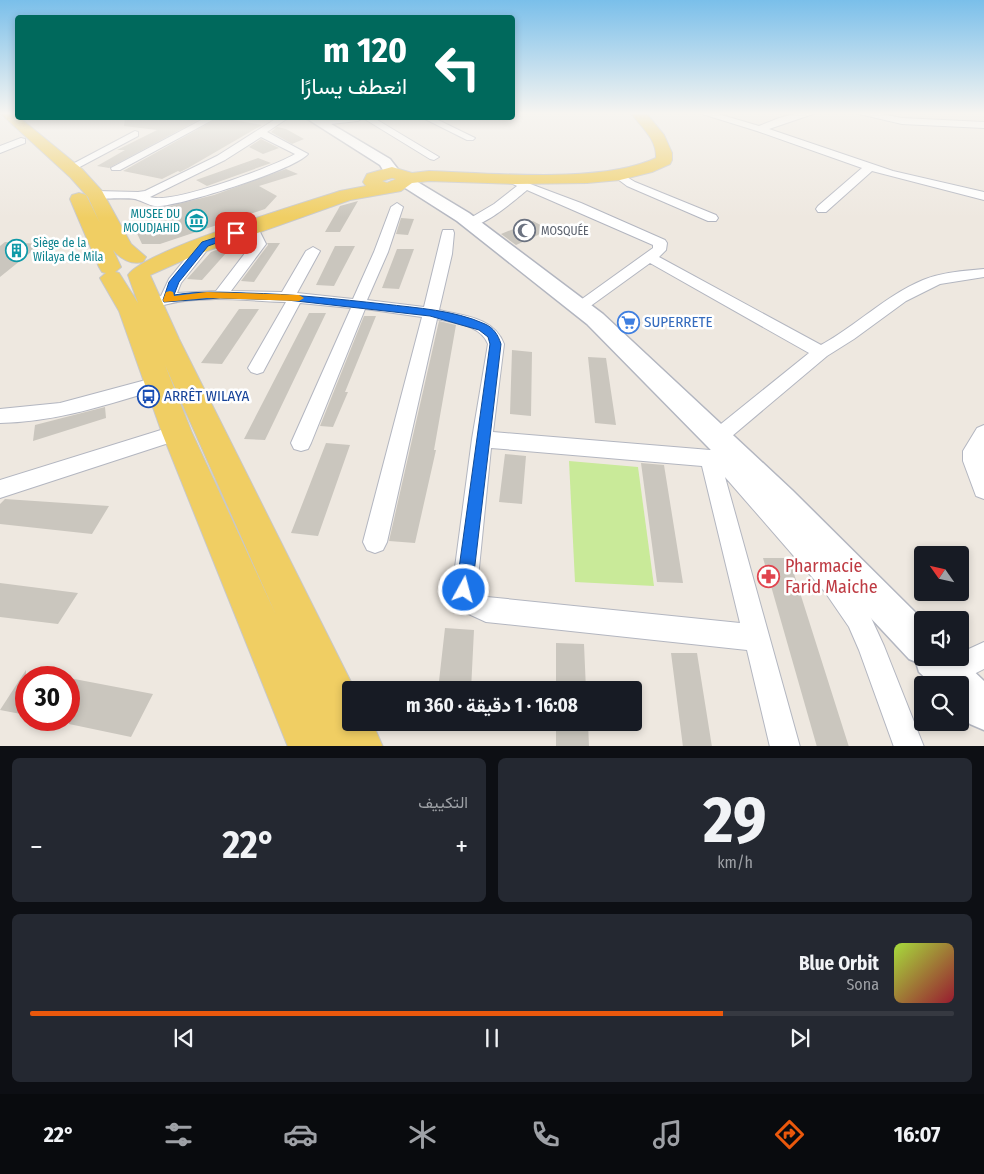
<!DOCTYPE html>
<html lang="ar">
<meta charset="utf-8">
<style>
body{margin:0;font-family:"Fira Sans Condensed",Vazirmatn,sans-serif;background:#242831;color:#f1f3f6;direction:rtl;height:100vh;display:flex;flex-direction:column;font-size:19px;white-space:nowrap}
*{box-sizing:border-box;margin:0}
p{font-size:16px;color:#9ea1a6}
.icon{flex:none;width:28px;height:28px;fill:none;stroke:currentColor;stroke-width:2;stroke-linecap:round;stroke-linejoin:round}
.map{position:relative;height:746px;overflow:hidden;direction:ltr}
.details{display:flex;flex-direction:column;gap:12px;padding:12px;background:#0d0f14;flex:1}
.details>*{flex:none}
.top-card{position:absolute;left:15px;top:15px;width:500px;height:105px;border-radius:5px;box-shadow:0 2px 8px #0003;direction:rtl;background:#00695c;color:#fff;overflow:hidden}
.needle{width:32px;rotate:304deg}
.fabs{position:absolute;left:914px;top:546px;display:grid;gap:10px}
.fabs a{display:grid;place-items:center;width:55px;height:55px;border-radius:5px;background:#171b24;box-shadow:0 2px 8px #0003;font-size:25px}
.speed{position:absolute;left:15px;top:666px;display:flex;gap:10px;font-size:25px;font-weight:700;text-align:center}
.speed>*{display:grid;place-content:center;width:65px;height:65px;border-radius:50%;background:#171b24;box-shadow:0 2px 8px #0003;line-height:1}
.speed .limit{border:8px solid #d22;background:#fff;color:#111}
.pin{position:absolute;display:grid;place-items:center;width:42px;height:42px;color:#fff;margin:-21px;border-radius:10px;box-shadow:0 2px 8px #0006}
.me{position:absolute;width:55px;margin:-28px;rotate:7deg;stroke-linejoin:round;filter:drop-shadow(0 0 4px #0008)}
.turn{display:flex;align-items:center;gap:18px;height:105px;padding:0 25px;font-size:22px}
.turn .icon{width:65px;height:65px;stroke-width:2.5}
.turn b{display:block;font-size:35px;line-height:42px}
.big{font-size:38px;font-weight:700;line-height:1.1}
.details .widget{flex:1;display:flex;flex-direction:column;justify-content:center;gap:8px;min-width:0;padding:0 18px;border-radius:8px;background:#242831}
.details .dial{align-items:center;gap:0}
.dial b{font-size:65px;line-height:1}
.song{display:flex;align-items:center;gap:15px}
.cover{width:60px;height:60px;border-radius:8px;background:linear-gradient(135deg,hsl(80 70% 55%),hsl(350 70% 35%))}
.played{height:5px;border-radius:2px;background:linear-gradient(90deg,#ea580c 75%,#363941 75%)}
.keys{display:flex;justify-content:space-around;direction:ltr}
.heat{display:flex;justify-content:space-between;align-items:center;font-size:28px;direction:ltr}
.details .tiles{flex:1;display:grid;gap:12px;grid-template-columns:1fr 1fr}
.widget:last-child{grid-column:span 2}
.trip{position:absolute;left:342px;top:681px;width:300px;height:50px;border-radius:5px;background:#171b24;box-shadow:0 2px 8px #0003;font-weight:700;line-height:50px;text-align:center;direction:rtl}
.dock{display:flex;height:80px;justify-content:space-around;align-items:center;background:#090b0e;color:#9ea1a6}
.dock .icon{width:35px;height:35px}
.dock .selected{color:#ea580c}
.dock b{font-size:22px;color:#f1f3f6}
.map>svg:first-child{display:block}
.pitch{fill:#c9ea99}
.building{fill:#cac6be}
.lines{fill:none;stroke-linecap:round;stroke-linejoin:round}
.street-casing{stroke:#b3b6c0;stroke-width:2}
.secondary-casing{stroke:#b3b6c0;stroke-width:3}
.primary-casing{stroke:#c8c8c8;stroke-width:2}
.street{fill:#fff;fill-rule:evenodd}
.secondary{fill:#fff;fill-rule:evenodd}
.primary{fill:#f0ce63;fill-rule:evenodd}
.route{fill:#1a73e8;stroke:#114b97}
.slow{fill:#f59e0b}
.labels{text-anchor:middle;stroke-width:5;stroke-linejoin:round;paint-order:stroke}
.far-culture-label{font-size:12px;fill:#0d838f;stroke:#fff;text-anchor:end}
.far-worship-label{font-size:12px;fill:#5b616d;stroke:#fff;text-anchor:start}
.shop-label{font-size:15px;fill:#366cbe;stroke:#fff;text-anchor:start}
.transit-label{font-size:15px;fill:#164399;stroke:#fff;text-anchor:start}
.near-health-label{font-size:18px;fill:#be3a42;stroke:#fff;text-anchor:start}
</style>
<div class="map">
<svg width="984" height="747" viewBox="0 0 984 747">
<rect width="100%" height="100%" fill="#eee8e0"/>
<path class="pitch" d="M 569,461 L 638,467 L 654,586 L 575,582 Z"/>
<path class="building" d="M 125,118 L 202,118 L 109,168 L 97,166 L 125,150 L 117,150 L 157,130 L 124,126 Z
M 218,118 L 223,118 L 262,125 L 188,168 L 180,172 L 178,171 L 162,179 L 123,171 Z
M 277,127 L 286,129 L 304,139 L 292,144 L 271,132 Z
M 261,139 L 279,148 L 263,154 L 249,147 Z
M 258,158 L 271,163 L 207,186 L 196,180 Z
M 286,169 L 298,174 L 259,186 L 277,196 L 265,209 L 160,244 L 142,244 L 134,227 L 167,219 L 162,208 L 214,195 Z
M 358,201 L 340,232 L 325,232 L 340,206 Z
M 401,218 L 414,219 L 408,235 L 396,234 Z
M 533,221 L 546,228 L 538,235 L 516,245 L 501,234 Z
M 5,242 L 41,244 L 0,277 L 0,246 Z
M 235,243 L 202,280 L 187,279 L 211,252 Z
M 267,243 L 280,243 L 254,282 L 241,281 L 268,245 Z
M 335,246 L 355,246 L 334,286 L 316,285 Z
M 397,249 L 414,249 L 399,289 L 382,288 Z
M 239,309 L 259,309 L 222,364 L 201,363 Z
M 309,313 L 326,313 L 265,440 L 244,439 Z
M 364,316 L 376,316 L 345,392 L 348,392 L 333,427 L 320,426 Z
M 439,321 L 456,325 L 434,450 L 436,450 L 415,543 L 389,541 Z
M 512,350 L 532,352 L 531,416 L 510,414 Z
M 588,357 L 606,358 L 616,425 L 595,423 Z
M 105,407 L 106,418 L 33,441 L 35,425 Z
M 326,443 L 350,445 L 318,536 L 291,533 Z
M 505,454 L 526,456 L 522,504 L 499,502 Z
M 641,463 L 664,465 L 683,583 L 657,582 Z
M 5,499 L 109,506 L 92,534 L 0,524 L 0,504 Z
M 763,558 L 789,558 L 849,747 L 817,747 Z
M 0,583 L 78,593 L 58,624 L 0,617 Z
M 445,628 L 474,630 L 471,690 L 438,690 Z
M 556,643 L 584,644 L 586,690 L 556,690 Z
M 671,653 L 697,653 L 712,747 L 683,747 Z
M 26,670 L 26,715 L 0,710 Z
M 69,678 L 153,694 L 131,737 L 69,724 Z
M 556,722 L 588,722 L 589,747 L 556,747 Z"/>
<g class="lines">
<defs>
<path id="street" d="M 699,113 L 715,113 L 759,126 L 779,118 L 798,113 L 816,113 L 769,129 L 893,171 L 984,192 L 984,200 L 872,171 L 826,212 L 818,212 L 816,209 L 818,206 L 862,168 L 757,131 Z
M 855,113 L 876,113 L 902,118 L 984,122 L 984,128 L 902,124 Z
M 205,118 L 216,118 L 120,170 L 112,170 L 111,168 Z
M 277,118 L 288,118 L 267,132 L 308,154 C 294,170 183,205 160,206 C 151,207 145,202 138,200 C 132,197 104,199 96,199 L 90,195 L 96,191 L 138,192 L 145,191 L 217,156 ZM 261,137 L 295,154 C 273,167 171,205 150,197 L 225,160 Z
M 337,118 L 363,118 L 358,121 L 321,125 L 316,122 L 321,119 Z
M 363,118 L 374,118 L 439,157 L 434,160 L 430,159 Z
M 423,118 L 434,118 L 475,138 L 473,140 L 467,140 Z
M 135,131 L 138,132 L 138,136 L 74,170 L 66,170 L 65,168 Z
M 21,138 L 25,139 L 25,143 L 0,153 L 0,146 Z
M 617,171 L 635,182 L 716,215 L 718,218 L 716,221 L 708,221 L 627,186 L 611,174 Z
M 509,176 L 581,203 L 665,240 L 667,243 L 666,250 L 659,257 L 821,345 C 856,326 885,296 923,280 C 942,272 964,271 984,269 L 984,277 L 940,284 L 906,301 L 854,339 L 827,356 L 725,442 L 718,445 L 711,442 L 708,437 L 711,432 L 809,353 L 650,263 L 585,310 L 575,310 L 572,307 L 575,304 L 653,248 L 653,245 L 527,190 C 515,200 482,229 467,226 L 465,223 L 467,220 L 494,204 L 517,186 L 503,179 L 505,177 Z
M 397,203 L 403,207 L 388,252 L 367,300 L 424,307 L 442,233 L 443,230 L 453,230 L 454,233 L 452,254 L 439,310 C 464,316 494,317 504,344 L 493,432 L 710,450 L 736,448 L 743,450 L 746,456 L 743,462 L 739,463 L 843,576 L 867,609 L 884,646 L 924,747 L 894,747 L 859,650 L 849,627 L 825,592 L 725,477 L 800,747 L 770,747 L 747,650 L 486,622 L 462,611 L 452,590 L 472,439 L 488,344 C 481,325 454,323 437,319 L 387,542 L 383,550 L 375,553 L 367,550 L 363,542 L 422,317 L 365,309 L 311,443 L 308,449 L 301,451 L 294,449 L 291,443 L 351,308 L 300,303 L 263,372 L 257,374 L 251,372 L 248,368 L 286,302 C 248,301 205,295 168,304 C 157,306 146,314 135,311 L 132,308 L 135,305 L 161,296 L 169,279 L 200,241 L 205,240 L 212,244 L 181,283 L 177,293 L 216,291 L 252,244 L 246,228 L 252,224 L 258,228 L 266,244 L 231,291 L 282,292 L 306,251 L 313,247 L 320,251 L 297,293 L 353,299 L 374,252 L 391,207 ZM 491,448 L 702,466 L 740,623 L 487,597 L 480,593 L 477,588 Z
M 157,377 L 163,378 L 166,383 L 163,388 C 109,404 57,422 0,423 L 0,409 L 60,403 Z
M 177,425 L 184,428 L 187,433 L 184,438 L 0,498 L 0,480 Z
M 984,425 L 984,499 L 976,496 L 963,461 L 963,451 L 977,428 Z
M 984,642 L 984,669 L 952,685 L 938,683 L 934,673 L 938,663 L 950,658 L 960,658 L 960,653 Z"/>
<path id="secondary" d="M 306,118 L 321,118 L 390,159 L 400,172 L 398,175 L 386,175 L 380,165 Z
M 405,176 L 411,178 L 469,213 L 603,314 L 792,490 L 923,620 L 922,658 L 960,658 L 984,681 L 984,730 L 970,724 L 960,714 L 960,685 L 933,685 L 919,672 L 916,662 L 909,659 L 770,510 L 587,324 L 457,221 L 399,184 L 397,181 L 399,178 Z"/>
<path id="primary" d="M 0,113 L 15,113 L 18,118 L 20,118 L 82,169 L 102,191 L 131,244 L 146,257 L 143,262 C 131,265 121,259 113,250 L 121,267 L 115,272 L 119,273 L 138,303 L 128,275 C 145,250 301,204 340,191 L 366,186 L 363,182 L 367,174 L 392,167 L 412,173 L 429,171 C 491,173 601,184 656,158 C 657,139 641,127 631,113 L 646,113 L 664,135 L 672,153 L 672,160 L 670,164 L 652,172 L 620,180 L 587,183 L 515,184 L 429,181 L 412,183 L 401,191 L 350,200 L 193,256 L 150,275 L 179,339 L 355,690 L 351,690 L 351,722 L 372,722 L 383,747 L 335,747 L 333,741 L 335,747 L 288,747 L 162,433 L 119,311 L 100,278 L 106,273 L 102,272 L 99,267 L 70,199 L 72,195 L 79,193 L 86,195 L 100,223 L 88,197 L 70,177 ZM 392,178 L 396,179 L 387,183 L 382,181 ZM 165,365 L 276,615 L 192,433 Z"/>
</defs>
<use href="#street" class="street-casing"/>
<use href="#secondary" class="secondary-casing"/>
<use href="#primary" class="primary-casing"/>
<use href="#street" class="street"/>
<use href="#secondary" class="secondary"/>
<use href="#primary" class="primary"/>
</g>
<linearGradient id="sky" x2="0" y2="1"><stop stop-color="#7abfea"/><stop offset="0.52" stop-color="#f7f5f1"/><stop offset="1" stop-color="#f7f5f1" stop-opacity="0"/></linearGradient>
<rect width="984" height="218" fill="url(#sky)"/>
<path class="route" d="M 236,231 L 239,231 L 239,235 L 208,246 L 179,282 L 174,295 C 198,291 222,292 246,293 C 292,294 338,299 384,304 C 417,308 454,310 485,324 C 494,328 498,335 501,344 L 472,590 L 470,595 L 464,598 L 459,595 L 456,590 L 490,344 L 488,337 L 479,330 L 430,316 L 287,300 L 220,298 L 164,302 L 163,300 L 169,282 L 202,242 Z"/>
<path class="slow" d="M 170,291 L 173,292 L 174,296 L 207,292 L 299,295 L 304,298 L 299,301 L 207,298 L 164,302 L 163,300 L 166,292 Z"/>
<defs>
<symbol id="museum-ring" viewBox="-11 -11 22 22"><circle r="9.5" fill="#fff" stroke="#0f9aa8" stroke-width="1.5"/><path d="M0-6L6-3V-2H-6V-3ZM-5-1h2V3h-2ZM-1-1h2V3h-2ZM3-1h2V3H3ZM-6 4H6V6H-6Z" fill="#0f9aa8"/></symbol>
<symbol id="mosque-ring" viewBox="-11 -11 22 22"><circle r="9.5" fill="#fff" stroke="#6b7280" stroke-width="1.5"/><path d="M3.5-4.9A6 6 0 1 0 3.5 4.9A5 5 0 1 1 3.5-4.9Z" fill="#6b7280"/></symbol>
<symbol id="building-ring" viewBox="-11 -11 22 22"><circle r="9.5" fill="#fff" stroke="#0f9aa8" stroke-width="1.5"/><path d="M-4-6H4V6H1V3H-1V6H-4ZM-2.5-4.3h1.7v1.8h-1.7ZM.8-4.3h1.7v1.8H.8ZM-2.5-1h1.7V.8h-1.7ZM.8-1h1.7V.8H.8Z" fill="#0f9aa8"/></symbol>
<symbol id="supermarket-ring" viewBox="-11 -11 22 22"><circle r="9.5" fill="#fff" stroke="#3f7fe0" stroke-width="1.5"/><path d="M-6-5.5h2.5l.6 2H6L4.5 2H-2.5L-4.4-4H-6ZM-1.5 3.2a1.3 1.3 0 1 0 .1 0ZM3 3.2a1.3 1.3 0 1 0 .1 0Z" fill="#3f7fe0"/></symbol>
<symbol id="bus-ring" viewBox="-11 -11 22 22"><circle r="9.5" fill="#fff" stroke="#1a4fb4" stroke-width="1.5"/><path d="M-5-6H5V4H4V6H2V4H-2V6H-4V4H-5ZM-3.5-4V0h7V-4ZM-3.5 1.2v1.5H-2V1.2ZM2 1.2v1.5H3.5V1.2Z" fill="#1a4fb4"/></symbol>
<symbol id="pharmacy-ring" viewBox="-11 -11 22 22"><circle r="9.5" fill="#fff" stroke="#e0444e" stroke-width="1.5"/><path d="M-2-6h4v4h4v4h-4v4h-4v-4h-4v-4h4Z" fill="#e0444e"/></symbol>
</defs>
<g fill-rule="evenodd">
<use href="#museum-ring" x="184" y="208" width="25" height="25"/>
<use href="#mosque-ring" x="512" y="218" width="25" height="25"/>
<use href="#building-ring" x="4" y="238" width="25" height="25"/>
<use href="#supermarket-ring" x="616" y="310" width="25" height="25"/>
<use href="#bus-ring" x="136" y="384" width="25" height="25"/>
<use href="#pharmacy-ring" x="756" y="564" width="25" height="25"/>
</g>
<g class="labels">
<g class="far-culture-label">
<text x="180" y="218">MUSEE DU<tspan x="180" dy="14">MOUDJAHID</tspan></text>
<text x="33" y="247" text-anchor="start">Siège de la<tspan x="33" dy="14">Wilaya de Mila</tspan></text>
</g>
<g class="far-worship-label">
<text x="541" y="235">MOSQUÉE</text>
</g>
<g class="shop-label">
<text x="644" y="327">SUPERRETE</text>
</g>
<g class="transit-label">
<text x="164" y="401">ARRÊT WILAYA</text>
</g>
<g class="near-health-label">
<text x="785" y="572">Pharmacie<tspan x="785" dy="21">Farid Maiche</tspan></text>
</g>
</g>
</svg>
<div class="fabs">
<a><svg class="needle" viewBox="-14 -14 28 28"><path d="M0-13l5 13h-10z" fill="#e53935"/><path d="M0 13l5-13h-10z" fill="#9ea1a6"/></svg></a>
<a><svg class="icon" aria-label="sound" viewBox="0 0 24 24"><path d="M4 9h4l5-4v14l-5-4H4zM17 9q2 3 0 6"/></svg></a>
<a><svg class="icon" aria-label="search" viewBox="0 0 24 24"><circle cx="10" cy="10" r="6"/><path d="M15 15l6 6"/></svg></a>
</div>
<div class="speed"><div class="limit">30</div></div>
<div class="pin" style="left:236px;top:233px;background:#d93025"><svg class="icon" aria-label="arrive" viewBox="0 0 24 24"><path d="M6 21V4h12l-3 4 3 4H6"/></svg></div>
<svg class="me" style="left:464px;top:590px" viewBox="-20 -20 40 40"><circle r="17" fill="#1a73e8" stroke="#fff" stroke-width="3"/><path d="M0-11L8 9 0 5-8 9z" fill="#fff"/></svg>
<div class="trip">16:08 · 1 دقيقة · 360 m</div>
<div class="top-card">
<div class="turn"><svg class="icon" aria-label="left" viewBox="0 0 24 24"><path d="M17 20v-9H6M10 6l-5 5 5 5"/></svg><div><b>120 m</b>انعطف يسارًا</div></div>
</div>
</div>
<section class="details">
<div class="tiles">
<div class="widget dial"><b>29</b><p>km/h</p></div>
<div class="widget"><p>التكييف</p>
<div class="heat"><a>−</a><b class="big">22°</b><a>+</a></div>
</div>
<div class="widget">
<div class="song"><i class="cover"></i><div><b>Blue Orbit</b><p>Sona</p></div></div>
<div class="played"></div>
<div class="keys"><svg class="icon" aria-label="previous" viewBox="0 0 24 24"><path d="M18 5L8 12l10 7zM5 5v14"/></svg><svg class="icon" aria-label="pause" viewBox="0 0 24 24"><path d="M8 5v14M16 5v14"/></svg><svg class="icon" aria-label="next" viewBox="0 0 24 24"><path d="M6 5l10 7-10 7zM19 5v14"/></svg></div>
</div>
</div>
</section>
<nav class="dock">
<b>16:07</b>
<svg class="icon selected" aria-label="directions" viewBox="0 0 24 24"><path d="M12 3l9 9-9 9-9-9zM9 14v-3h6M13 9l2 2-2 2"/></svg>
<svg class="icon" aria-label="music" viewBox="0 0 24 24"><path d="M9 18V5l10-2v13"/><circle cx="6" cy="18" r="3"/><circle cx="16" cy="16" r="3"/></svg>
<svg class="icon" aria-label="phone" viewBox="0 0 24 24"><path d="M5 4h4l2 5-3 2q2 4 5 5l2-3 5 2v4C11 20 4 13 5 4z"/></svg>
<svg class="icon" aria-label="climate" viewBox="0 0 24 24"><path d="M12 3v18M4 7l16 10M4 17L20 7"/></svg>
<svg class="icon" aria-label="car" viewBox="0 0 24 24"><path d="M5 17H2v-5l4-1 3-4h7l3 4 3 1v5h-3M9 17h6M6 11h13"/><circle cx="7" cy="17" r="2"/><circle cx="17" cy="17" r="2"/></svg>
<svg class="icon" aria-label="filters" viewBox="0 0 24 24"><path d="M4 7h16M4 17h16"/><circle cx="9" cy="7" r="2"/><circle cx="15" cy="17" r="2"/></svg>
<b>22°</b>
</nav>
